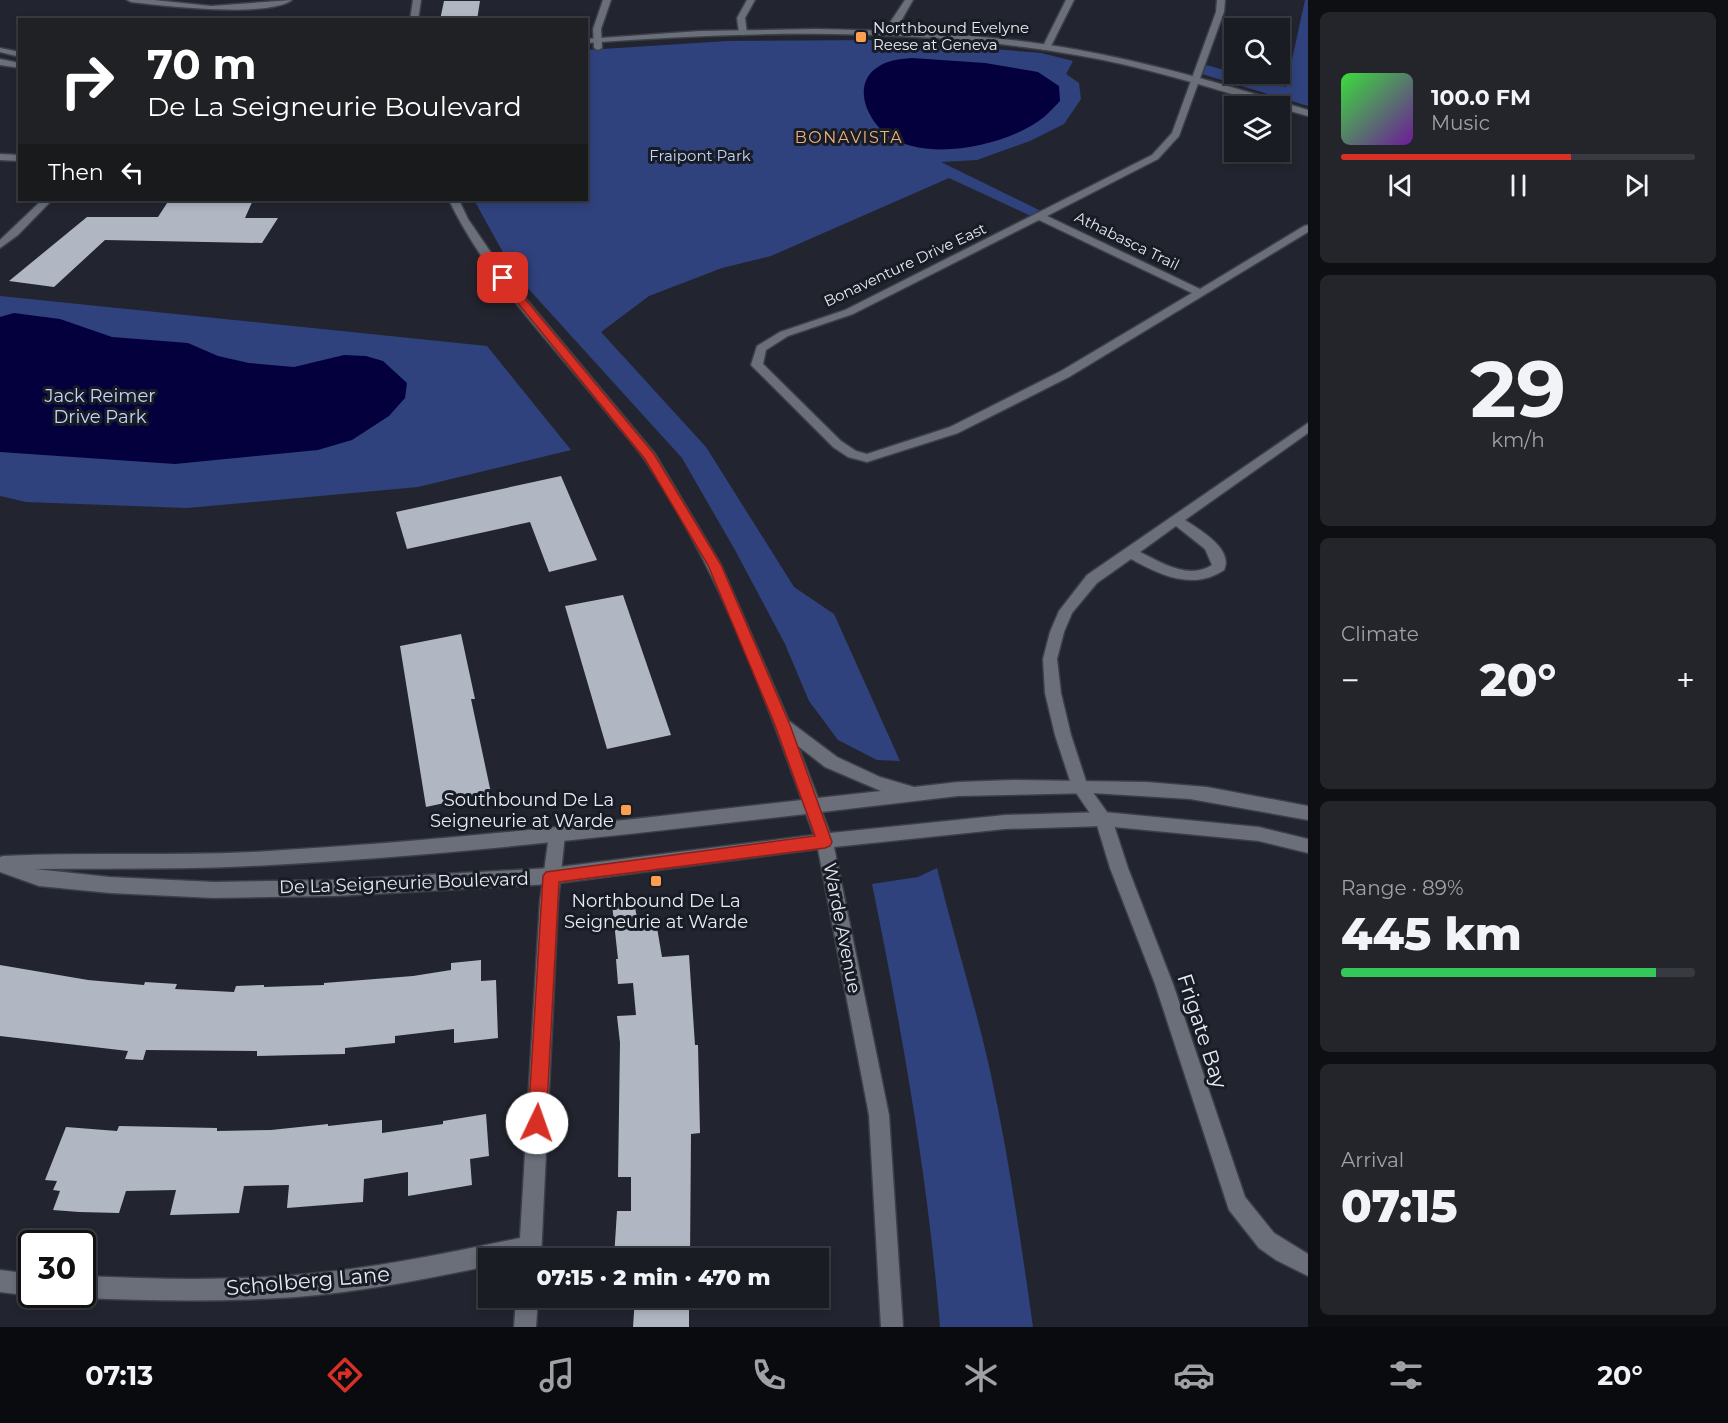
<!DOCTYPE html>
<meta charset="utf-8">
<style>
body{margin:0;font-family:Montserrat,sans-serif;background:#23252b;color:#f1f3f6;height:100vh;display:flex;flex-direction:column;font-size:22px;white-space:nowrap}
*{box-sizing:border-box;margin:0}
p{font-size:20px;color:#9fa1a6}
.icon{flex:none;width:33px;height:33px;fill:none;stroke:currentColor;stroke-width:2;stroke-linecap:round;stroke-linejoin:round}
.map{position:relative;flex:1;overflow:hidden}
.sheet{display:flex;flex-direction:column;gap:12px;padding:12px;background:#0e0f13;width:420px}
.sheet>*{flex:none}
.hud{position:absolute;left:18px;top:18px;width:570px;height:183px;border-radius:0px;box-shadow:0 3px 9px #0003,0 0 0 2px #383a41;background:#202124;color:#fff;overflow:hidden}
.buttons{position:absolute;left:1224px;top:18px;display:grid;gap:12px}
.buttons a{display:grid;place-items:center;width:66px;height:66px;border-radius:0px;background:#1a1c23;box-shadow:0 3px 9px #0003,0 0 0 2px #383a41;font-size:30px}
.speed{position:absolute;left:18px;top:1230px;display:flex;gap:12px;font-size:30px;font-weight:700;text-align:center}
.speed>*{display:grid;place-content:center;width:78px;height:78px;border-radius:50%;background:#1a1c23;box-shadow:0 3px 9px #0003,0 0 0 2px #383a41;line-height:1}
.speed .limit{border:3px solid #111;border-radius:9px;background:#fff;color:#111}
.pin{position:absolute;display:grid;place-items:center;width:51px;height:51px;color:#fff;margin:-26px;border-radius:12px;box-shadow:0 3px 9px #0006}
.me{position:absolute;width:66px;margin:-33px;rotate:3deg;stroke-linejoin:round;filter:drop-shadow(0 0 4px #0008)}
.turn{display:flex;align-items:center;gap:21px;height:126px;padding:0 30px;font-size:27px}
.turn .icon{width:78px;height:78px;stroke-width:2.5}
.turn b{display:block;font-size:42px;line-height:51px}
.then{display:flex;align-items:center;height:57px;padding:0 30px;background:#0003;gap:12px;font-size:22px}
.big{font-size:45px;font-weight:800;line-height:1.1}
.sheet .card{flex:1;display:flex;flex-direction:column;justify-content:center;gap:9px;min-width:0;padding:0 21px;border-radius:9px;background:#23252b}
.sheet .dial{align-items:center;gap:0}
.dial b{font-size:78px;line-height:1}
.song{display:flex;align-items:center;gap:18px}
.cover{width:72px;height:72px;border-radius:9px;background:linear-gradient(135deg,hsl(120 70% 55%),hsl(280 70% 35%))}
.played{height:6px;border-radius:3px;background:linear-gradient(90deg,#d93025 65%,#383a41 65%)}
.keys{display:flex;justify-content:space-around;direction:ltr}
.heat{display:flex;justify-content:space-between;align-items:center;font-size:33px;direction:ltr}
.charge{height:9px;border-radius:4px;background:linear-gradient(90deg,#34c759 89%,#383a41 0)}
.trip{position:absolute;left:478px;top:1248px;width:351px;height:60px;border-radius:0px;background:#1a1c23;box-shadow:0 3px 9px #0003,0 0 0 2px #383a41;font-weight:800;line-height:60px;text-align:center}
.dock{display:flex;height:96px;justify-content:space-around;align-items:center;background:#0a0b0e;color:#9fa1a6}
.dock .icon{width:42px;height:42px}
.dock .current{color:#d93025}
.dock b{font-size:27px;color:#f1f3f6}
main{display:flex;flex:1;min-height:0}
.map>svg:first-child{display:block}
.green{fill:#30427d}
.water{fill:#04003e}
.building{fill:#b1b6c3}
.lines{fill:none;stroke-linecap:round;stroke-linejoin:round}
.minor-casing{stroke:#3c3f47;stroke-width:3}
.tertiary-casing{stroke:#3c3f47;stroke-width:3}
.minor{fill:#6a6f7a;fill-rule:evenodd}
.tertiary{fill:#6a6f7a;fill-rule:evenodd}
.route{fill:#d93025;stroke:#8d1f18;stroke-width:1.5}
.poi-dot{fill:#fb9e50;stroke:#181c25;stroke-width:2}
.labels{text-anchor:middle;stroke-width:6;stroke-linejoin:round;paint-order:stroke}
.far-poi-label{font-size:15px;fill:#e8ebf1;stroke:#181c25;text-anchor:start}
.far-park-label{font-size:15px;fill:#c5d4fb;stroke:#181c25}
.far-street-label{font-size:15px;fill:#e8ebf1;stroke:#181c25}
.far-neighbourhood-label{font-size:16px;letter-spacing:1.5px;fill:#f1b07e;stroke:#181c25}
.park-label{font-size:18px;fill:#c5d4fb;stroke:#181c25}
.poi-label{font-size:18px;fill:#e8ebf1;stroke:#181c25;text-anchor:end}
.street-label{font-size:18px;fill:#e8ebf1;stroke:#181c25}
.near-street-label{font-size:21px;fill:#e8ebf1;stroke:#181c25}
</style>
<main>
<div class="map">
<svg width="1308" height="1327" viewBox="0 0 1308 1327">
<rect width="100%" height="100%" fill="#22252f"/>
<path class="green" d="M 1305,0 L 1308,0 L 1308,106 L 1202,74 L 1206,65 L 1286,87 Z
M 882,40 L 1041,53 L 1073,61 L 1066,74 L 1079,83 L 1081,99 L 1064,124 L 1030,141 L 977,160 L 941,162 L 1041,211 L 1031,216 L 949,178 L 771,256 L 722,268 L 649,296 L 601,332 L 706,447 L 794,587 L 834,614 L 900,761 L 877,760 L 838,740 L 809,701 L 785,644 L 735,550 L 682,458 L 515,274 L 474,200 L 586,200 L 587,50 L 727,41 Z
M 0,296 L 487,346 L 571,450 L 418,487 L 187,508 L 26,502 L 0,496 Z
M 937,868 C 954,938 976,1006 991,1075 C 1009,1158 1021,1243 1033,1327 L 940,1327 C 928,1177 902,1031 872,884 L 918,877 Z"/>
<path class="water" d="M 912,58 L 985,63 L 1038,72 L 1059,86 L 1060,101 C 1055,106 1050,112 1044,117 C 1008,146 925,164 886,134 C 865,117 851,81 881,65 C 890,60 901,59 912,58 Z
M 14,313 L 60,319 L 112,337 L 188,343 L 218,356 L 249,363 L 294,367 L 344,355 L 366,356 L 383,361 L 407,383 L 405,398 L 389,416 L 352,440 L 318,450 L 175,464 L 0,452 L 0,317 Z"/>
<path class="building" d="M 444,1 L 480,1 L 477,20 L 440,20 Z
M 169,200 L 253,200 L 245,218 L 278,218 L 262,243 L 105,240 L 54,287 L 9,281 L 87,217 L 158,217 Z
M 561,476 L 597,560 L 549,572 L 530,522 L 407,549 L 396,512 Z
M 623,595 L 671,735 L 607,749 L 565,606 Z
M 461,634 L 475,699 L 471,699 L 491,793 L 426,807 L 400,646 Z
M 634,902 L 637,918 L 655,916 L 662,957 L 689,955 L 695,1045 L 698,1045 L 700,1133 L 691,1134 L 690,1258 L 614,1258 L 617,1211 L 631,1211 L 631,1177 L 618,1177 L 620,1043 L 617,1016 L 636,1015 L 633,983 L 618,984 L 616,959 L 618,959 L 612,904 Z
M 481,960 L 481,981 L 496,980 L 498,1038 L 454,1043 L 454,1029 L 395,1036 L 395,1043 L 345,1048 L 345,1054 L 257,1056 L 257,1051 L 146,1050 L 143,1060 L 125,1059 L 128,1051 L 0,1036 L 0,965 L 88,980 L 144,985 L 145,982 L 177,984 L 175,989 L 234,992 L 236,986 L 264,985 L 264,987 L 324,985 L 324,983 L 413,976 L 451,970 L 451,963 Z
M 486,1114 L 489,1156 L 470,1159 L 472,1185 L 408,1196 L 408,1172 L 364,1179 L 363,1202 L 287,1208 L 289,1185 L 244,1186 L 239,1213 L 170,1215 L 176,1190 L 126,1191 L 119,1213 L 79,1212 L 53,1210 L 60,1191 L 53,1190 L 57,1181 L 45,1180 L 66,1127 L 117,1131 L 119,1126 L 217,1128 L 217,1131 L 271,1130 L 328,1124 L 328,1126 L 382,1120 L 382,1133 L 443,1124 L 443,1121 Z
M 635,1298 L 689,1298 L 689,1327 L 633,1327 Z"/>
<g class="lines">
<defs>
<path id="minor" d="M 127,0 L 154,0 L 211,6 L 292,0 C 268,18 163,6 131,2 Z
M 413,0 L 421,0 L 418,20 L 410,20 Z
M 603,0 L 611,0 L 601,29 L 602,48 L 598,50 L 594,48 L 593,29 Z
M 747,0 L 755,0 L 745,18 L 747,33 L 743,35 L 739,33 L 737,18 Z
M 905,0 L 913,0 L 893,35 L 887,35 L 891,21 Z
M 1066,0 L 1074,0 L 1050,48 L 1043,50 L 1042,48 Z
M 1217,0 L 1225,0 L 1224,12 L 1179,136 L 1158,159 L 1047,216 L 1200,289 L 1304,226 L 1308,225 L 1308,232 L 1069,377 L 958,433 L 867,462 L 848,457 L 833,447 L 751,365 L 757,346 L 780,332 L 845,310 L 1152,155 L 1172,133 L 1216,12 ZM 1039,220 L 1192,293 L 1061,371 L 950,427 L 867,454 L 856,451 L 841,441 L 763,364 L 766,350 L 788,336 L 853,314 Z
M 0,48 L 20,52 L 20,57 L 0,52 Z
M 0,59 L 20,63 L 20,68 L 0,65 Z
M 0,154 L 20,155 L 20,161 L 0,160 Z
M 1308,423 L 1308,433 L 1185,520 C 1200,530 1234,549 1224,570 C 1193,591 1160,575 1131,559 L 1097,583 L 1072,613 L 1064,632 L 1057,659 L 1061,693 L 1071,735 L 1087,784 L 1112,819 L 1128,868 L 1173,984 L 1245,1197 L 1274,1233 L 1308,1254 L 1308,1276 L 1276,1260 L 1259,1248 L 1229,1210 L 1155,984 L 1110,868 L 1096,822 L 1072,787 L 1055,735 L 1045,693 L 1043,659 L 1050,632 L 1059,611 L 1087,575 ZM 1176,526 L 1205,549 L 1212,565 C 1189,580 1162,563 1140,552 Z
M 557,828 L 563,830 L 565,835 L 558,901 L 541,1258 L 489,1258 L 489,1266 C 425,1279 361,1292 296,1297 C 225,1302 153,1301 82,1298 L 74,1295 L 82,1294 L 82,1276 C 154,1279 225,1281 296,1275 C 372,1269 447,1253 520,1238 L 540,901 L 549,835 L 551,830 Z
M 0,1270 L 32,1274 L 32,1294 L 35,1294 L 32,1296 L 0,1292 Z
M 516,1298 L 538,1298 L 536,1327 L 514,1327 Z"/>
<path id="tertiary" d="M 815,29 C 903,31 992,34 1079,50 C 1157,64 1233,87 1308,110 L 1308,116 C 1231,95 1155,68 1076,55 C 914,27 749,31 586,43 L 586,39 L 700,31 Z
M 42,200 L 52,200 L 18,235 L 0,248 L 0,240 Z
M 449,200 L 459,200 L 468,219 L 507,276 L 655,454 L 721,565 L 789,721 L 837,757 L 880,777 L 914,787 L 958,782 L 1012,780 L 1146,782 L 1207,787 L 1308,806 L 1308,820 L 1190,799 L 1092,793 L 958,796 L 822,812 L 830,833 L 1005,815 L 1104,812 L 1259,827 L 1308,839 L 1308,853 L 1259,841 L 1104,826 L 1005,829 L 834,847 L 889,1115 L 903,1327 L 881,1327 L 869,1115 L 818,849 L 551,884 L 336,896 L 214,898 L 110,893 L 39,886 L 0,872 L 0,857 L 3,856 C 86,852 169,856 252,852 C 436,842 619,821 802,800 C 760,683 715,563 645,460 C 634,444 620,429 608,414 C 556,349 484,275 449,200 ZM 798,746 L 825,767 L 881,791 L 818,798 ZM 806,814 L 814,835 L 551,868 L 336,880 L 214,882 L 110,877 L 35,869 C 107,868 180,870 252,866 C 437,857 622,835 806,814 Z"/>
</defs>
<use href="#minor" class="minor-casing"/>
<use href="#tertiary" class="tertiary-casing"/>
<use href="#minor" class="minor"/>
<use href="#tertiary" class="tertiary"/>
</g>
<path class="route" d="M 503,275 L 506,276 L 654,454 L 721,565 L 790,725 L 832,842 L 830,846 L 825,848 L 559,882 L 546,1123 L 543,1130 L 537,1132 L 530,1130 L 528,1123 L 543,876 L 546,872 L 815,836 L 775,725 L 708,565 L 645,459 L 499,280 L 498,278 Z"/>
<g class="poi-dot">
<rect x="855" y="31" width="12" height="12" rx="3"/>
<rect x="620" y="804" width="12" height="12" rx="3"/>
<rect x="650" y="875" width="12" height="12" rx="3"/>
</g>
<g class="labels">
<g class="far-poi-label">
<text x="873" y="33">Northbound Evelyne<tspan x="873" dy="17">Reese at Geneva</tspan></text>
</g>
<g class="far-park-label">
<text x="700" y="161">Fraipont Park</text>
</g>
<g class="far-street-label">
<text transform="translate(1127 241) rotate(26)" y="5">Athabasca Trail</text>
<text transform="translate(905 265) rotate(-25)" y="5">Bonaventure Drive East</text>
</g>
<g class="far-neighbourhood-label">
<text x="849" y="143">BONAVISTA</text>
</g>
<g class="park-label">
<text x="100" y="402">Jack Reimer<tspan x="100" dy="21">Drive Park</tspan></text>
</g>
<g class="poi-label">
<text x="614" y="806">Southbound De La<tspan x="614" dy="21">Seigneurie at Warde</tspan></text>
<text x="656" y="907" text-anchor="middle">Northbound De La<tspan x="656" dy="21">Seigneurie at Warde</tspan></text>
</g>
<g class="street-label">
<text transform="translate(404 883) rotate(-2)" y="6">De La Seigneurie Boulevard</text>
<text transform="translate(842 928) rotate(79)" y="6">Warde Avenue</text>
</g>
<g class="near-street-label">
<text transform="translate(1202 1031) rotate(72)" y="7">Frigate Bay</text>
<text transform="translate(308 1281) rotate(-5)" y="7">Scholberg Lane</text>
</g>
</g>
</svg>
<div class="buttons">
<a><svg class="icon" aria-label="search" viewBox="0 0 24 24"><circle cx="10" cy="10" r="6"/><path d="M15 15l6 6"/></svg></a>
<a><svg class="icon" aria-label="layers" viewBox="0 0 24 24"><path d="M12 4l9 5-9 5-9-5zM3 14l9 5 9-5"/></svg></a>
</div>
<div class="speed"><div class="limit">30</div></div>
<div class="pin" style="left:503px;top:278px;background:#d93025"><svg class="icon" aria-label="arrive" viewBox="0 0 24 24"><path d="M6 21V4h12l-3 4 3 4H6"/></svg></div>
<svg class="me" style="left:537px;top:1123px" viewBox="-20 -20 40 40"><circle r="19" fill="#fff"/><path d="M0-13L10 11 0 6-10 11z" fill="#d93025"/></svg>
<div class="trip">07:15 · 2 min · 470 m</div>
<div class="hud">
<div class="turn"><svg class="icon" aria-label="right" viewBox="0 0 24 24"><path d="M7 20v-9h11M14 6l5 5-5 5"/></svg><div><b>70 m</b>De La Seigneurie Boulevard</div></div>
<div class="then">Then<svg class="icon" aria-label="left" viewBox="0 0 24 24"><path d="M17 20v-9H6M10 6l-5 5 5 5"/></svg></div>
</div>
</div>
<section class="sheet">
<div class="card">
<div class="song"><i class="cover"></i><div><b>100.0 FM</b><p>Music</p></div></div>
<div class="played"></div>
<div class="keys"><svg class="icon" aria-label="previous" viewBox="0 0 24 24"><path d="M18 5L8 12l10 7zM5 5v14"/></svg><svg class="icon" aria-label="pause" viewBox="0 0 24 24"><path d="M8 5v14M16 5v14"/></svg><svg class="icon" aria-label="next" viewBox="0 0 24 24"><path d="M6 5l10 7-10 7zM19 5v14"/></svg></div>
</div>
<div class="card dial"><b>29</b><p>km/h</p></div>
<div class="card"><p>Climate</p>
<div class="heat"><a>−</a><b class="big">20°</b><a>+</a></div>
</div>
<div class="card"><p>Range · 89%</p><b class="big">445 km</b><div class="charge"></div></div>
<div class="card"><p>Arrival</p><b class="big">07:15</b></div>
</section>
</main>
<nav class="dock">
<b>07:13</b>
<svg class="icon current" aria-label="directions" viewBox="0 0 24 24"><path d="M12 3l9 9-9 9-9-9zM9 14v-3h6M13 9l2 2-2 2"/></svg>
<svg class="icon" aria-label="music" viewBox="0 0 24 24"><path d="M9 18V5l10-2v13"/><circle cx="6" cy="18" r="3"/><circle cx="16" cy="16" r="3"/></svg>
<svg class="icon" aria-label="phone" viewBox="0 0 24 24"><path d="M5 4h4l2 5-3 2q2 4 5 5l2-3 5 2v4C11 20 4 13 5 4z"/></svg>
<svg class="icon" aria-label="climate" viewBox="0 0 24 24"><path d="M12 3v18M4 7l16 10M4 17L20 7"/></svg>
<svg class="icon" aria-label="car" viewBox="0 0 24 24"><path d="M5 17H2v-5l4-1 3-4h7l3 4 3 1v5h-3M9 17h6M6 11h13"/><circle cx="7" cy="17" r="2"/><circle cx="17" cy="17" r="2"/></svg>
<svg class="icon" aria-label="filters" viewBox="0 0 24 24"><path d="M4 7h16M4 17h16"/><circle cx="9" cy="7" r="2"/><circle cx="15" cy="17" r="2"/></svg>
<b>20°</b>
</nav>
